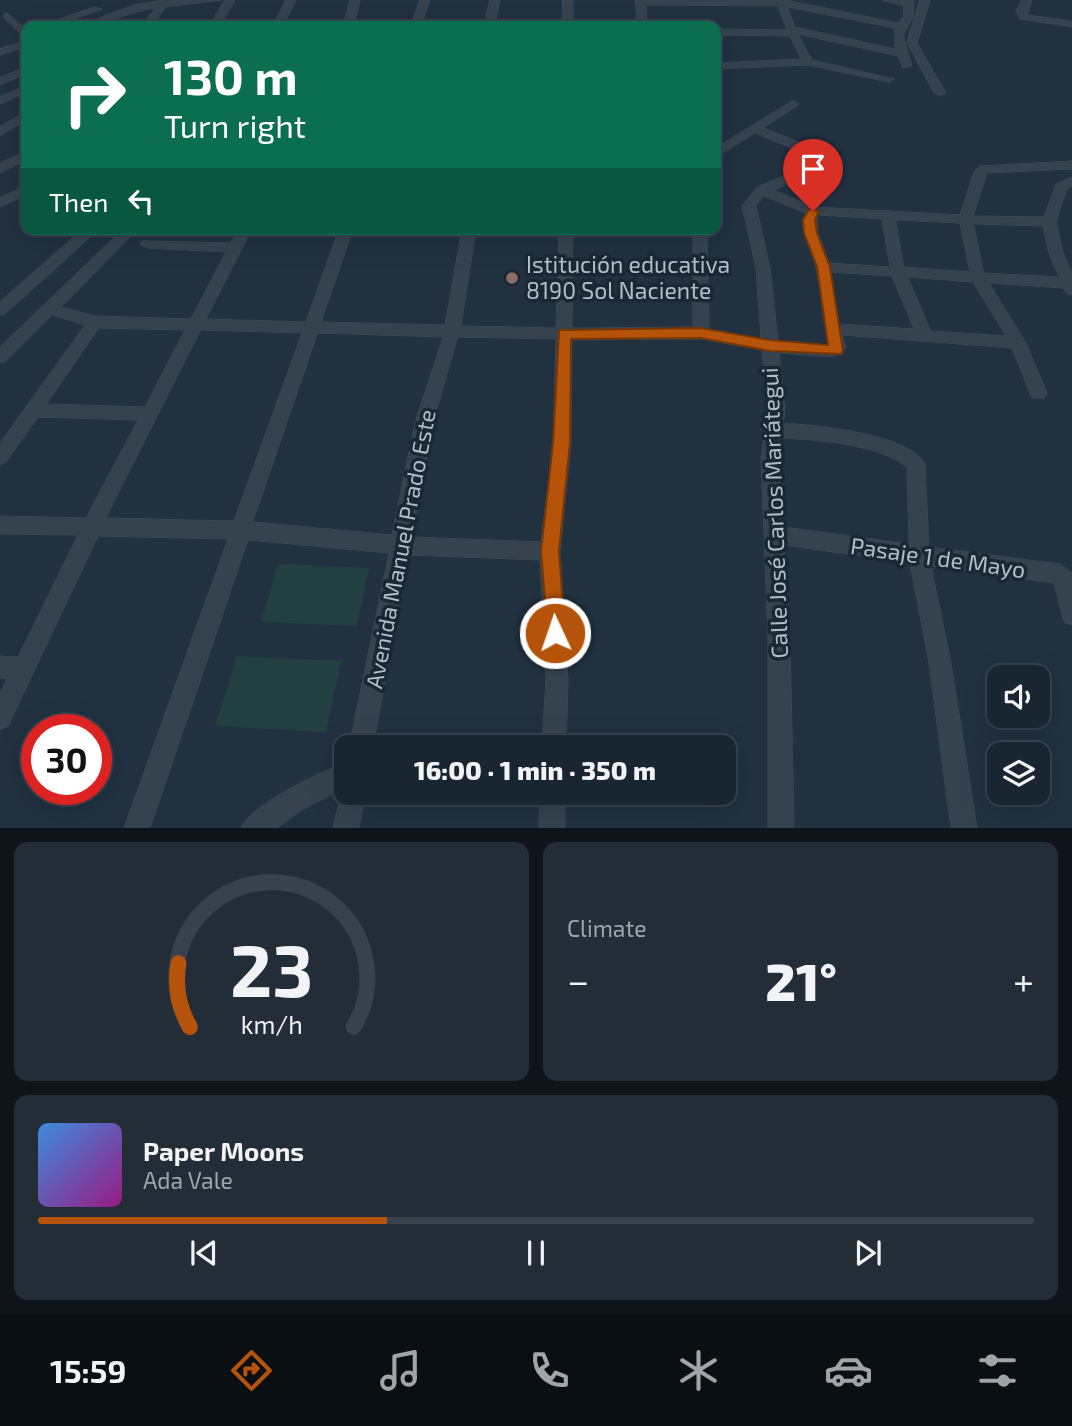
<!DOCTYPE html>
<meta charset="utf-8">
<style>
body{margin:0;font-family:"Exo 2",sans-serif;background:#222d38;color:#f1f3f6;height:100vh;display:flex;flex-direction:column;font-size:26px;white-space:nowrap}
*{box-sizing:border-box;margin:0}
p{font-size:23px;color:#9fa5ab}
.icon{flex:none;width:38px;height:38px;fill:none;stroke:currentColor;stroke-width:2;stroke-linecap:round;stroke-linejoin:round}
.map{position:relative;height:828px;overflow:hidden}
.panel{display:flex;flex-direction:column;gap:14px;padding:14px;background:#0e141a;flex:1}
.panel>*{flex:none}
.guide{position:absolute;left:21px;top:21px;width:700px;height:214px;border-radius:14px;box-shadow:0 7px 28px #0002,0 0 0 2px #37424c;background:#0b6e4f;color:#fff;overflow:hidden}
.buttons{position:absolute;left:987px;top:665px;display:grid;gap:14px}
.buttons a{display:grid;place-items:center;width:63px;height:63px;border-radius:14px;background:#192530;box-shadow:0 7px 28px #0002,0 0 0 2px #37424c;font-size:35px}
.speed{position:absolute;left:21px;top:714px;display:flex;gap:14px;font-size:35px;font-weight:700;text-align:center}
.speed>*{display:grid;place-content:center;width:91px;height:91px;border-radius:50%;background:#192530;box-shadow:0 7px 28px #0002,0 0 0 2px #37424c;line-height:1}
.speed .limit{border:10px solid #d22;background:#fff;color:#111}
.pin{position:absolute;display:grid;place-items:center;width:60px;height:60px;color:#fff;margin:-72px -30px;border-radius:50% 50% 50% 0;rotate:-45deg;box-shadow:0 0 7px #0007}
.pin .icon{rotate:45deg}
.me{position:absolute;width:77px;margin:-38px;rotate:357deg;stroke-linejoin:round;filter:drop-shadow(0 0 5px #0008)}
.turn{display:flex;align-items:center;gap:24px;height:147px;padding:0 28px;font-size:32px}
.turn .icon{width:91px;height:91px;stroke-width:2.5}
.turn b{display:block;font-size:49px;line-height:60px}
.then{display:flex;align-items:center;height:66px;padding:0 28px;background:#0003;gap:14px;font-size:26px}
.big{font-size:52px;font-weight:800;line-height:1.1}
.panel .tile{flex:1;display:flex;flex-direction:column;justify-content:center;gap:10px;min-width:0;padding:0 24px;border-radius:14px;background:#222d38}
.panel .dial{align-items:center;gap:0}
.dial svg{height:182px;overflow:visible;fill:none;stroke:#37424c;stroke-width:7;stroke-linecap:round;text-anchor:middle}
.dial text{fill:#f1f3f6;stroke:none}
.song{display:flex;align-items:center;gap:21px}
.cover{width:84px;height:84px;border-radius:10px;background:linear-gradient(135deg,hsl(210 70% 55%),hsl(310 70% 35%))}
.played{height:7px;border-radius:4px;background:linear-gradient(90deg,#b45309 35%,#37424c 35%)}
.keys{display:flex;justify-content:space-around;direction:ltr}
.heat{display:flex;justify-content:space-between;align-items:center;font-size:38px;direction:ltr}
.panel .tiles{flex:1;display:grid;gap:14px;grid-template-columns:1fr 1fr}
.tile:last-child{grid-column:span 2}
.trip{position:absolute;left:334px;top:735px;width:402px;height:70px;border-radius:14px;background:#192530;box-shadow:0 7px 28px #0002,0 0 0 2px #37424c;font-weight:800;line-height:70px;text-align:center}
.menu{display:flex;height:112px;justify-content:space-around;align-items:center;background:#0a0f13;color:#9fa5ab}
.menu .icon{width:49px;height:49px}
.menu .active{color:#b45309}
.menu b{font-size:32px;color:#f1f3f6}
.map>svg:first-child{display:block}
.green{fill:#234041}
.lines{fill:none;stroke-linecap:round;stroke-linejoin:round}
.minor-casing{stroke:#3f4c58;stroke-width:1}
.minor{fill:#36434f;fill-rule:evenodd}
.route{fill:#b45309;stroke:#753606;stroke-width:2}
.education-dot{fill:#8d6e63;stroke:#1b2834;stroke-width:2.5}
.labels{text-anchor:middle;stroke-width:7;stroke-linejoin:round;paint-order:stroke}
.poi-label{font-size:23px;fill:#b1beca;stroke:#1b2834;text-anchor:start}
.street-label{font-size:23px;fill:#b1beca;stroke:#1b2834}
</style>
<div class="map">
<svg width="1072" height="828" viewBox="0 0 1072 828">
<rect width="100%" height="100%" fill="#213140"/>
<path class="green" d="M 278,564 L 369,568 L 357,626 L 261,622 Z
M 237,656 L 341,661 L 326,732 L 215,726 Z"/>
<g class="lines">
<defs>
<path id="minor" d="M 164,0 L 222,0 L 166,7 L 152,26 L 142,26 L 155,8 C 129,11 104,27 77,26 L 134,5 Z
M 225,0 L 235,0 L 220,26 L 210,26 Z
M 286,0 L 296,0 L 283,26 L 273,26 Z
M 350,0 L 360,0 L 354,26 L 344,26 Z
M 420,0 L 430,0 L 421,26 L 411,26 Z
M 490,0 L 500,0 L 495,26 L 485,26 Z
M 563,0 L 573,0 L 573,26 L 563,26 Z
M 636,0 L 786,0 L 898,23 L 903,17 L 904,6 L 882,0 L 914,0 L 913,18 L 903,35 L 912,66 L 903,68 L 898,56 L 798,34 L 812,60 L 894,79 L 889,82 L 808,65 L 716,69 L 716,63 L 801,59 L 790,36 L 716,35 L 716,29 L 787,30 L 778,6 L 646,5 L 647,26 L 637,26 ZM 788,7 L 895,28 L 895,49 L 795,27 Z
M 920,0 L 930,0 L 917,43 L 946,93 L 940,96 L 934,93 L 907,43 Z
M 1022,0 L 1032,0 L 1027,15 L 1072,21 L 1072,27 L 1020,19 L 1016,12 Z
M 94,7 L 102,9 L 55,26 L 41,26 Z
M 7,13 L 26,29 L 26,36 L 22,35 L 4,18 L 4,14 Z
M 26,41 L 26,47 L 0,55 L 0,49 Z
M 26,67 L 26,74 L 0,85 L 0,78 Z
M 26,86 L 26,93 L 0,104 L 0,97 Z
M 793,101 L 799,104 L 797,106 L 763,128 L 809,146 L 809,152 L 801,152 L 755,133 L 716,157 L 716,148 Z
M 26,112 L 26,120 L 0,136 L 0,127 Z
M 26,151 L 26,160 L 0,173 L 0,164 Z
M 826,160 L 832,164 L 830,167 L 773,190 L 815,207 L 960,215 L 974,172 L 980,166 L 1072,161 L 1072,169 L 987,173 L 973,216 L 1044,217 L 1056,184 L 1072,177 L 1072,186 L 1067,189 L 1056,221 L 1063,253 L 1072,273 L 1072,295 L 1067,294 L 1063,288 L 989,283 L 1026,343 L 1047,393 L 1044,398 L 1032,398 L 1012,348 L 842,335 L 846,348 L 834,357 L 779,353 L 785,411 L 783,423 C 815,425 910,434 925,464 L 929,547 L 1060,564 L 1072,573 L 1072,625 L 1064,622 L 1054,583 L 931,566 L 951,663 L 977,828 L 951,828 L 929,663 L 910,563 L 784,545 L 790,638 L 794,828 L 768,828 L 768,638 L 761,459 L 767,411 L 762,350 L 701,339 L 572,340 L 571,443 L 560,551 L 568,679 L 566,747 L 542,747 L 546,679 L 540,560 L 408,555 L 373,747 L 349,747 L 389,553 L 248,540 L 150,828 L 124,828 L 228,539 L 98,536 L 8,726 L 0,730 L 0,693 L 7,679 L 0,678 L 0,656 L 18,657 L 78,535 L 0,534 L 0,516 L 86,518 L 138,420 L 38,417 L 6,462 L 0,465 L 0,443 L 85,325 L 52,315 L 6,361 L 0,363 L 0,347 L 123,229 L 138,229 L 61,307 L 95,316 L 191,319 L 226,252 L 147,248 L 140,244 L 142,241 L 231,243 L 238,229 L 252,229 L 206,319 L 306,322 L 339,229 L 353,229 L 321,322 L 445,325 L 462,229 L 476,229 L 461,326 L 556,328 L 559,229 L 573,229 L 572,328 L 693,327 L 693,229 L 707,229 L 709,329 L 761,339 L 756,268 L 742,206 L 757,187 ZM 764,196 L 806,213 L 802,220 L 804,233 L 816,267 L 829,345 L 778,341 L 770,268 L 756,206 ZM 818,215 L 882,219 L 890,267 L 829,263 L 818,233 ZM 896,220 L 960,223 L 970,272 L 904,267 ZM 974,224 L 1043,226 L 1049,253 L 1059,277 L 984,273 ZM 831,272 L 892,276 L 914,329 L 839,324 ZM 908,277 L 973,282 L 1006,336 L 931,331 ZM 99,328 L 185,330 L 145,407 L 47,404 ZM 201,330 L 302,333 L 234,521 L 106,518 ZM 318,333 L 443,337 L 415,423 L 392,535 L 253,522 ZM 458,337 L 556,339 L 553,443 L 541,542 L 412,537 L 433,423 ZM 782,438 C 818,440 878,444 907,467 L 909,544 L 783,527 L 779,459 Z
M 26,186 L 26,195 L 0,207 L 0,198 Z
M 83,229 L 99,229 L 5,314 L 0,315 L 0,302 Z
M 346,762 L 346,793 L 366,793 L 359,828 L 333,828 L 342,789 L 303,809 L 277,828 L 241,828 C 251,804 321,772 346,762 Z
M 541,793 L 565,793 L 565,828 L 539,828 Z"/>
</defs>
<use href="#minor" class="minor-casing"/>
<use href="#minor" class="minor"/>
</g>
<path class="route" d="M 809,209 L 819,211 L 815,220 L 817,233 L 830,267 L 843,351 L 841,354 L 770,351 L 701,338 L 571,339 L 570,443 L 559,551 L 565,633 L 562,640 L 555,643 L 548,640 L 541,551 L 553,443 L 559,330 L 701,328 L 770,340 L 828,345 L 817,267 L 804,233 L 803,220 Z"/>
<circle class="education-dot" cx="512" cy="278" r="7"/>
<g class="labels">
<g class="poi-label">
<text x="526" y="273">Istitución educativa<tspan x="526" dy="26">8190 Sol Naciente</tspan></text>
</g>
<g class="street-label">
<text transform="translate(775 513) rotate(-92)" y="8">Calle José Carlos Mariátegui</text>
<text transform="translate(401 549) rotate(-79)" y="8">Avenida Manuel Prado Este</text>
<text transform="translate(938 558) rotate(8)" y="8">Pasaje 1 de Mayo</text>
</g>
</g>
</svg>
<div class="buttons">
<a><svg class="icon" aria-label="sound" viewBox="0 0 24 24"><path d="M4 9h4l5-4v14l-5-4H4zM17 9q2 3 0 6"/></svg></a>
<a><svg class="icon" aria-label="layers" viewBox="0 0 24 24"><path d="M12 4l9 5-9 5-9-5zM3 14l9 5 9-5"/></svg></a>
</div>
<div class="speed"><div class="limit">30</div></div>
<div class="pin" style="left:813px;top:211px;background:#d93025"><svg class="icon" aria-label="arrive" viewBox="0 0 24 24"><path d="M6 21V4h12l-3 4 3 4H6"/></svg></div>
<svg class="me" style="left:555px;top:633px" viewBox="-20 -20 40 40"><circle r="17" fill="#b45309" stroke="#fff" stroke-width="3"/><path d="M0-11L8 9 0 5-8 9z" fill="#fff"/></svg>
<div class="trip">16:00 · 1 min · 350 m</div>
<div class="guide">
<div class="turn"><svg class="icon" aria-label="right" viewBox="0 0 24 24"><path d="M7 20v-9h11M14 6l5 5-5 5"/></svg><div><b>130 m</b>Turn right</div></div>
<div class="then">Then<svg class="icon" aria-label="left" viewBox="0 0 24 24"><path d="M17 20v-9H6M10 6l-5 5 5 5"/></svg></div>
</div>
</div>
<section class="panel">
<div class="tiles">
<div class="tile dial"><svg viewBox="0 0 100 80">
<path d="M14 69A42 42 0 1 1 86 69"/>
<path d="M14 69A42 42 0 0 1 9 41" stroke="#b45309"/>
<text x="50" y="56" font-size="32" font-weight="700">23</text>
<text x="50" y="72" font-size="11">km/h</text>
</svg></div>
<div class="tile"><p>Climate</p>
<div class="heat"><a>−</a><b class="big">21°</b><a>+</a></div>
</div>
<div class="tile">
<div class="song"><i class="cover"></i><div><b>Paper Moons</b><p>Ada Vale</p></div></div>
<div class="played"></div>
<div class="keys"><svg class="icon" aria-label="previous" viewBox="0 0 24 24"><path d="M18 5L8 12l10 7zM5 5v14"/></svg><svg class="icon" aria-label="pause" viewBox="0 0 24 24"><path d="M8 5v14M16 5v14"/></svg><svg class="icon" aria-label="next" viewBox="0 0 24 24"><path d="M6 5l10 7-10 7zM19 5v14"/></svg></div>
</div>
</div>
</section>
<nav class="menu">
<b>15:59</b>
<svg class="icon active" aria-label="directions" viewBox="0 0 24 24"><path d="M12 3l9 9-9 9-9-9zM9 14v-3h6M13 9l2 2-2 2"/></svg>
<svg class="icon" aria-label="music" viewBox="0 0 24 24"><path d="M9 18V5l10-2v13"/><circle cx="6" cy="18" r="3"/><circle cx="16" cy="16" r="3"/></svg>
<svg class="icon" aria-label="phone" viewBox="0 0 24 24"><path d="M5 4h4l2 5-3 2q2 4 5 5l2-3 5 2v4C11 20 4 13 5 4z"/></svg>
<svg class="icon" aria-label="climate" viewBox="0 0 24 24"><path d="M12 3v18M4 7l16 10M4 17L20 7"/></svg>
<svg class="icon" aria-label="car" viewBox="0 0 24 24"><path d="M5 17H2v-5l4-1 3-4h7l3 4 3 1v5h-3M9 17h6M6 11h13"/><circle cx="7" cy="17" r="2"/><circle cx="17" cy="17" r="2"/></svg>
<svg class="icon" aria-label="filters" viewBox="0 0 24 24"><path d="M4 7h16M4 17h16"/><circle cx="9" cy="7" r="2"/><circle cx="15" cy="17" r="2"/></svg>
</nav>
